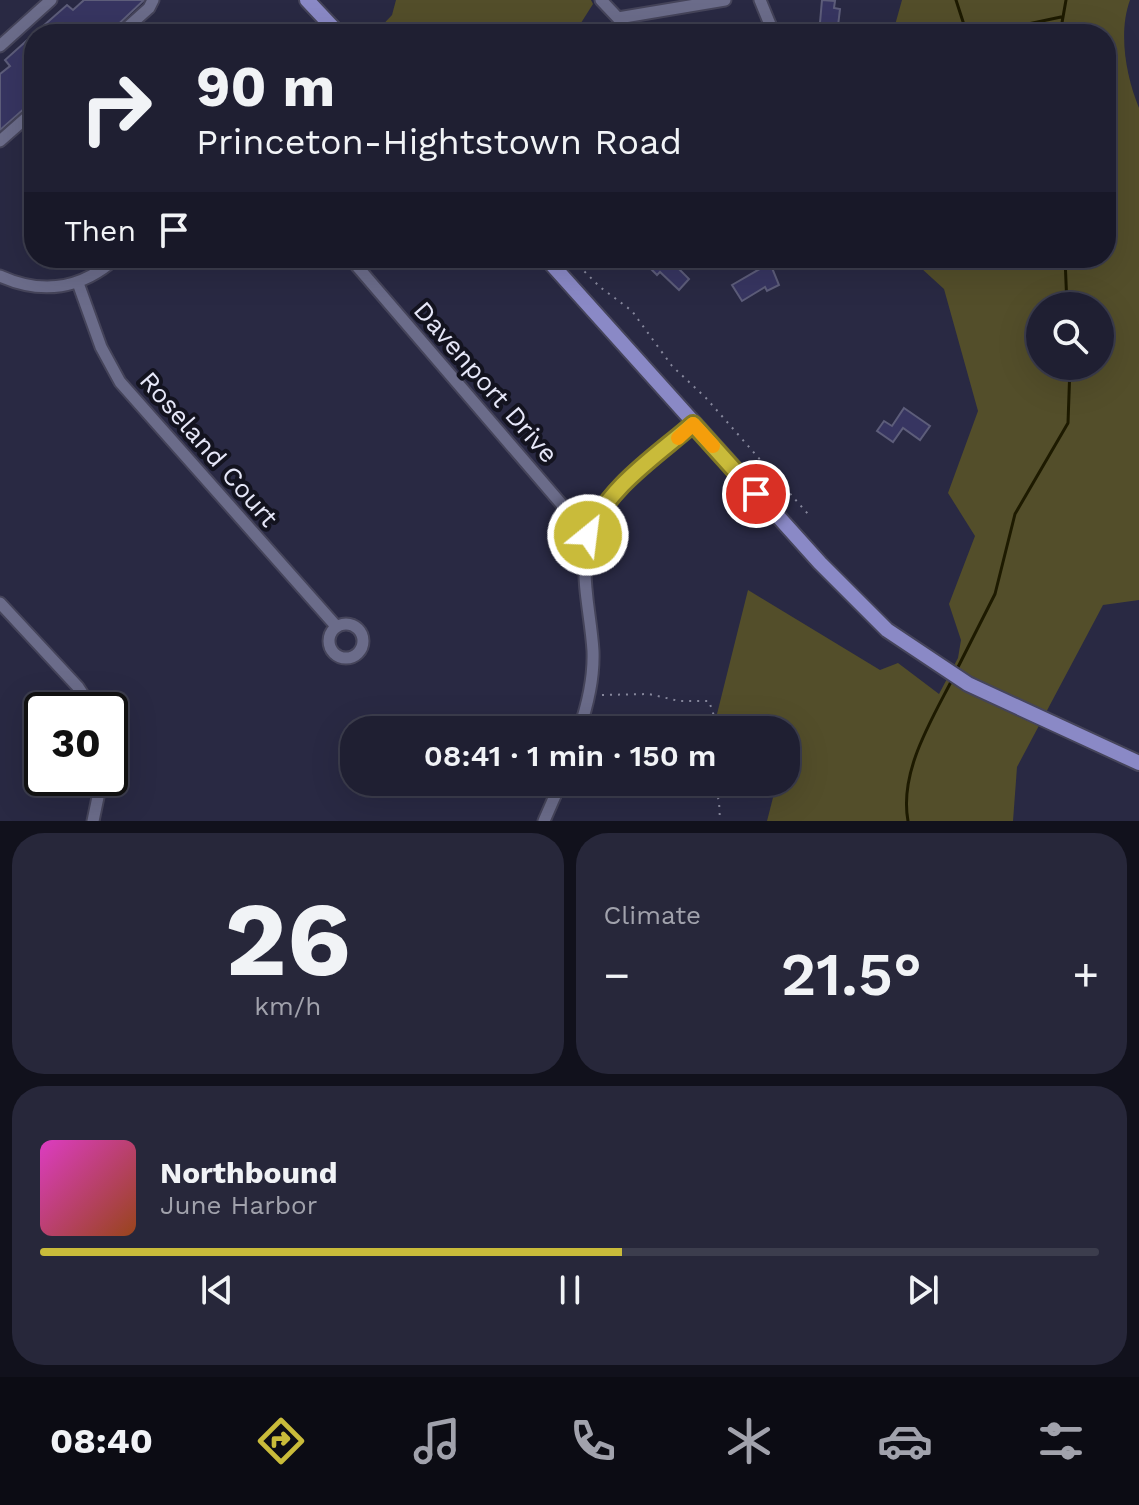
<!DOCTYPE html>
<meta charset="utf-8">
<style>
body{margin:0;font-family:"Work Sans",sans-serif;background:#27273a;color:#f1f3f6;height:100vh;display:flex;flex-direction:column;font-size:30px;white-space:nowrap}
*{box-sizing:border-box;margin:0}
p{font-size:26px;color:#a1a2ac}
.icon{flex:none;width:44px;height:44px;fill:none;stroke:currentColor;stroke-width:2;stroke-linecap:round;stroke-linejoin:round}
.map{position:relative;height:821px;overflow:hidden}
.side{display:flex;flex-direction:column;gap:12px;padding:12px;background:#11111c;flex:1}
.side>*{flex:none}
.top-card{position:absolute;left:24px;top:24px;width:1092px;height:244px;border-radius:32px;box-shadow:0 8px 32px #0002,0 0 0 2px #3c3d4d;background:#1f1f32;color:#f1f3f6;overflow:hidden}
.buttons{position:absolute;left:1026px;top:292px;display:grid;gap:16px}
.buttons a{display:grid;place-items:center;width:88px;height:88px;border-radius:50%;background:#1f1f32;box-shadow:0 8px 32px #0002,0 0 0 2px #3c3d4d;font-size:40px}
.speed{position:absolute;left:24px;top:692px;display:flex;gap:16px;font-size:40px;font-weight:700;text-align:center}
.speed>*{display:grid;place-content:center;width:104px;height:104px;border-radius:50%;background:#1f1f32;box-shadow:0 8px 32px #0002,0 0 0 2px #3c3d4d;line-height:1}
.speed .limit{border:4px solid #111;border-radius:12px;background:#fff;color:#111}
.pin{position:absolute;display:grid;place-items:center;width:68px;height:68px;color:#fff;margin:-34px;border:4px solid #fff;border-radius:50%;box-shadow:0 2px 8px #0007}
.me{position:absolute;width:88px;margin:-44px;rotate:29deg;stroke-linejoin:round;filter:drop-shadow(0 0 6px #0008)}
.turn{display:flex;align-items:center;gap:28px;height:168px;padding:0 40px;font-size:36px}
.turn .icon{width:104px;height:104px;stroke-width:2.5}
.turn b{display:block;font-size:56px;line-height:68px}
.then{display:flex;align-items:center;height:76px;padding:0 40px;background:#0003;gap:16px;font-size:30px}
.big{font-size:60px;font-weight:600;line-height:1.1}
.side .card{flex:1;display:flex;flex-direction:column;justify-content:center;gap:12px;min-width:0;padding:0 28px;border-radius:32px;background:#27273a}
.side .dial{align-items:center;gap:0}
.dial b{font-size:104px;line-height:1}
.song{display:flex;align-items:center;gap:24px}
.cover{width:96px;height:96px;border-radius:12px;background:linear-gradient(135deg,hsl(310 70% 55%),hsl(20 70% 35%))}
.played{height:8px;border-radius:4px;background:linear-gradient(90deg,#c9bb3a 55%,#3c3d4d 55%)}
.keys{display:flex;justify-content:space-around;direction:ltr}
.heat{display:flex;justify-content:space-between;align-items:center;font-size:44px;direction:ltr}
.side .tiles{flex:1;display:grid;gap:12px;grid-template-columns:1fr 1fr}
.card:last-child{grid-column:span 2}
.trip{position:absolute;left:340px;top:716px;width:460px;height:80px;border-radius:32px;background:#1f1f32;box-shadow:0 8px 32px #0002,0 0 0 2px #3c3d4d;font-weight:600;line-height:80px;text-align:center}
.tab-bar{display:flex;height:128px;justify-content:space-around;align-items:center;background:#0c0c14;color:#a1a2ac}
.tab-bar .icon{width:56px;height:56px}
.tab-bar .selected{color:#c9bb3a}
.tab-bar b{font-size:36px;color:#f1f3f6}
.map>svg:first-child{display:block}
.green{fill:#534e2a;fill-rule:evenodd}
.lines{fill:none;stroke-linecap:round;stroke-linejoin:round}
.stream{stroke:#1d1a00;stroke-width:3}
.building{fill:#373561;stroke:#5d5d7a;stroke-width:2}
.minor-casing{stroke:#45445a;stroke-width:15}
.major-casing{stroke:#45445a;stroke-width:18}
.path{stroke:#86879c;stroke-width:2;stroke-dasharray:2 6;stroke-linecap:butt}
.minor{stroke:#6b6c8a;stroke-width:11}
.major{stroke:#8a89c6;stroke-width:14}
.route-casing{stroke:#837a26;stroke-width:20}
.route{stroke:#c9bb3a;stroke-width:14}
.slow{stroke:#f59e0b;stroke-width:14}
.labels{text-anchor:middle;stroke-width:8;stroke-linejoin:round;paint-order:stroke}
.street-label{font-size:26px;fill:#e6e7f8;stroke:#13131f}
</style>
<div class="map">
<svg width="1139" height="821" viewBox="0 0 1139 821">
<rect width="100%" height="100%" fill="#292943"/>
<path class="green" d="M 396,0 L 591,0 L 593,4 L 574,34 L 374,34 L 392,15 Z
M 902,0 L 1130,0 C 1118,33 1126,76 1139,108 L 1139,600 L 1103,605 L 1017,767 L 1013,821 L 767,821 L 777,782 L 786,782 L 786,730 L 713,730 L 748,590 L 880,670 L 898,663 L 939,694 L 958,658 L 961,640 L 949,604 L 975,536 L 948,493 L 978,411 L 944,289 L 921,268 L 924,258 L 1106,258 L 1106,34 L 887,34 L 895,25 ZM 1040,306 L 1100,306 L 1100,366 L 1040,366 Z"/>
<g class="lines">
<path class="stream" d="M 956,0 L 967,34
M 980,34 L 1061,17
M 1060,34 L 1066,0
M 1065,258 L 1067,306
M 956,671 L 995,594 L 1015,514 L 1068,423 L 1070,366
M 908,821 C 899,772 931,721 953,678"/>
</g>
<path class="building" d="M 84,0 L 144,0 L 108,34 L 34,34 L 67,5 L 73,10 Z
M 822,0 L 835,1 L 834,8 L 840,9 L 837,34 L 819,34 Z
M 34,34 L 34,100 L 0,130 L 0,74 L 10,66 L 5,60 Z
M 656,258 L 668,258 L 689,279 L 679,290 L 660,272 L 657,275 L 648,266 Z
M 770,263 L 779,285 L 767,291 L 765,287 L 742,301 L 732,285 Z
M 904,408 L 930,426 L 920,440 L 903,428 L 893,442 L 877,431 L 884,421 L 892,426 Z"/>
<g class="lines">
<defs>
<path id="minor" d="M 601,0 L 618,18
M 760,0 L 774,34
M 618,18 L 725,0
M 120,34 L 149,8 L 153,0
M 0,46 L 51,0
M 0,141 L 34,111
M 350,258 L 588,535
M 0,276 C 42,295 82,289 116,258
M 78,283 L 101,347 L 120,382 L 336,626
M 0,603 L 78,687 L 93,710
M329 641a17 17 0 1 1 34 0a17 17 0 1 1-34 0Z
M 579,730 C 588,704 594,679 593,651 C 590,600 570,548 606,502 C 629,472 665,449 693,424
M 93,821 L 102,778
M 544,821 L 561,782"/>
<path id="major" d="M 307,0 L 339,34
M 546,258 L 820,563 L 887,630 L 968,684 L 1139,763"/>
</defs>
<use href="#minor" class="minor-casing"/>
<use href="#major" class="major-casing"/>
<path class="path" d="M 638,34 L 639,32
M 576,258 L 582,269 L 600,287 L 632,311 L 672,366 L 706,398 L 808,514
M 602,695 L 649,694 L 679,701 L 709,701 L 714,716 L 712,730
M 713,782 L 719,801 L 720,821"/>
<use href="#minor" class="minor"/>
<use href="#major" class="major"/>
</g>
<g class="lines">
<defs>
<path id="route" d="M 588,535 C 608,487 655,457 693,424 L 756,494"/>
</defs>
<use href="#route" class="route-casing"/>
<use href="#route" class="route"/>
<path class="slow" d="M 678,438 L 693,424 L 713,446"/>
</g>
<g class="labels">
<g class="street-label">
<text transform="translate(486 382) rotate(49)" y="9">Davenport Drive</text>
<text transform="translate(209 449) rotate(49)" y="9">Roseland Court</text>
</g>
</g>
</svg>
<div class="buttons">
<a><svg class="icon" aria-label="search" viewBox="0 0 24 24"><circle cx="10" cy="10" r="6"/><path d="M15 15l6 6"/></svg></a>
</div>
<div class="speed"><div class="limit">30</div></div>
<div class="pin" style="left:756px;top:494px;background:#d93025"><svg class="icon" aria-label="arrive" viewBox="0 0 24 24"><path d="M6 21V4h12l-3 4 3 4H6"/></svg></div>
<svg class="me" style="left:588px;top:535px" viewBox="-20 -20 40 40"><circle r="17" fill="#c9bb3a" stroke="#fff" stroke-width="3"/><path d="M0-11L8 9 0 5-8 9z" fill="#fff"/></svg>
<div class="trip">08:41 · 1 min · 150 m</div>
<div class="top-card">
<div class="turn"><svg class="icon" aria-label="right" viewBox="0 0 24 24"><path d="M7 20v-9h11M14 6l5 5-5 5"/></svg><div><b>90 m</b>Princeton-Hightstown Road</div></div>
<div class="then">Then<svg class="icon" aria-label="arrive" viewBox="0 0 24 24"><path d="M6 21V4h12l-3 4 3 4H6"/></svg></div>
</div>
</div>
<section class="side">
<div class="tiles">
<div class="card dial"><b>26</b><p>km/h</p></div>
<div class="card"><p>Climate</p>
<div class="heat"><a>−</a><b class="big">21.5°</b><a>+</a></div>
</div>
<div class="card">
<div class="song"><i class="cover"></i><div><b>Northbound</b><p>June Harbor</p></div></div>
<div class="played"></div>
<div class="keys"><svg class="icon" aria-label="previous" viewBox="0 0 24 24"><path d="M18 5L8 12l10 7zM5 5v14"/></svg><svg class="icon" aria-label="pause" viewBox="0 0 24 24"><path d="M8 5v14M16 5v14"/></svg><svg class="icon" aria-label="next" viewBox="0 0 24 24"><path d="M6 5l10 7-10 7zM19 5v14"/></svg></div>
</div>
</div>
</section>
<nav class="tab-bar">
<b>08:40</b>
<svg class="icon selected" aria-label="directions" viewBox="0 0 24 24"><path d="M12 3l9 9-9 9-9-9zM9 14v-3h6M13 9l2 2-2 2"/></svg>
<svg class="icon" aria-label="music" viewBox="0 0 24 24"><path d="M9 18V5l10-2v13"/><circle cx="6" cy="18" r="3"/><circle cx="16" cy="16" r="3"/></svg>
<svg class="icon" aria-label="phone" viewBox="0 0 24 24"><path d="M5 4h4l2 5-3 2q2 4 5 5l2-3 5 2v4C11 20 4 13 5 4z"/></svg>
<svg class="icon" aria-label="climate" viewBox="0 0 24 24"><path d="M12 3v18M4 7l16 10M4 17L20 7"/></svg>
<svg class="icon" aria-label="car" viewBox="0 0 24 24"><path d="M5 17H2v-5l4-1 3-4h7l3 4 3 1v5h-3M9 17h6M6 11h13"/><circle cx="7" cy="17" r="2"/><circle cx="17" cy="17" r="2"/></svg>
<svg class="icon" aria-label="filters" viewBox="0 0 24 24"><path d="M4 7h16M4 17h16"/><circle cx="9" cy="7" r="2"/><circle cx="15" cy="17" r="2"/></svg>
</nav>
